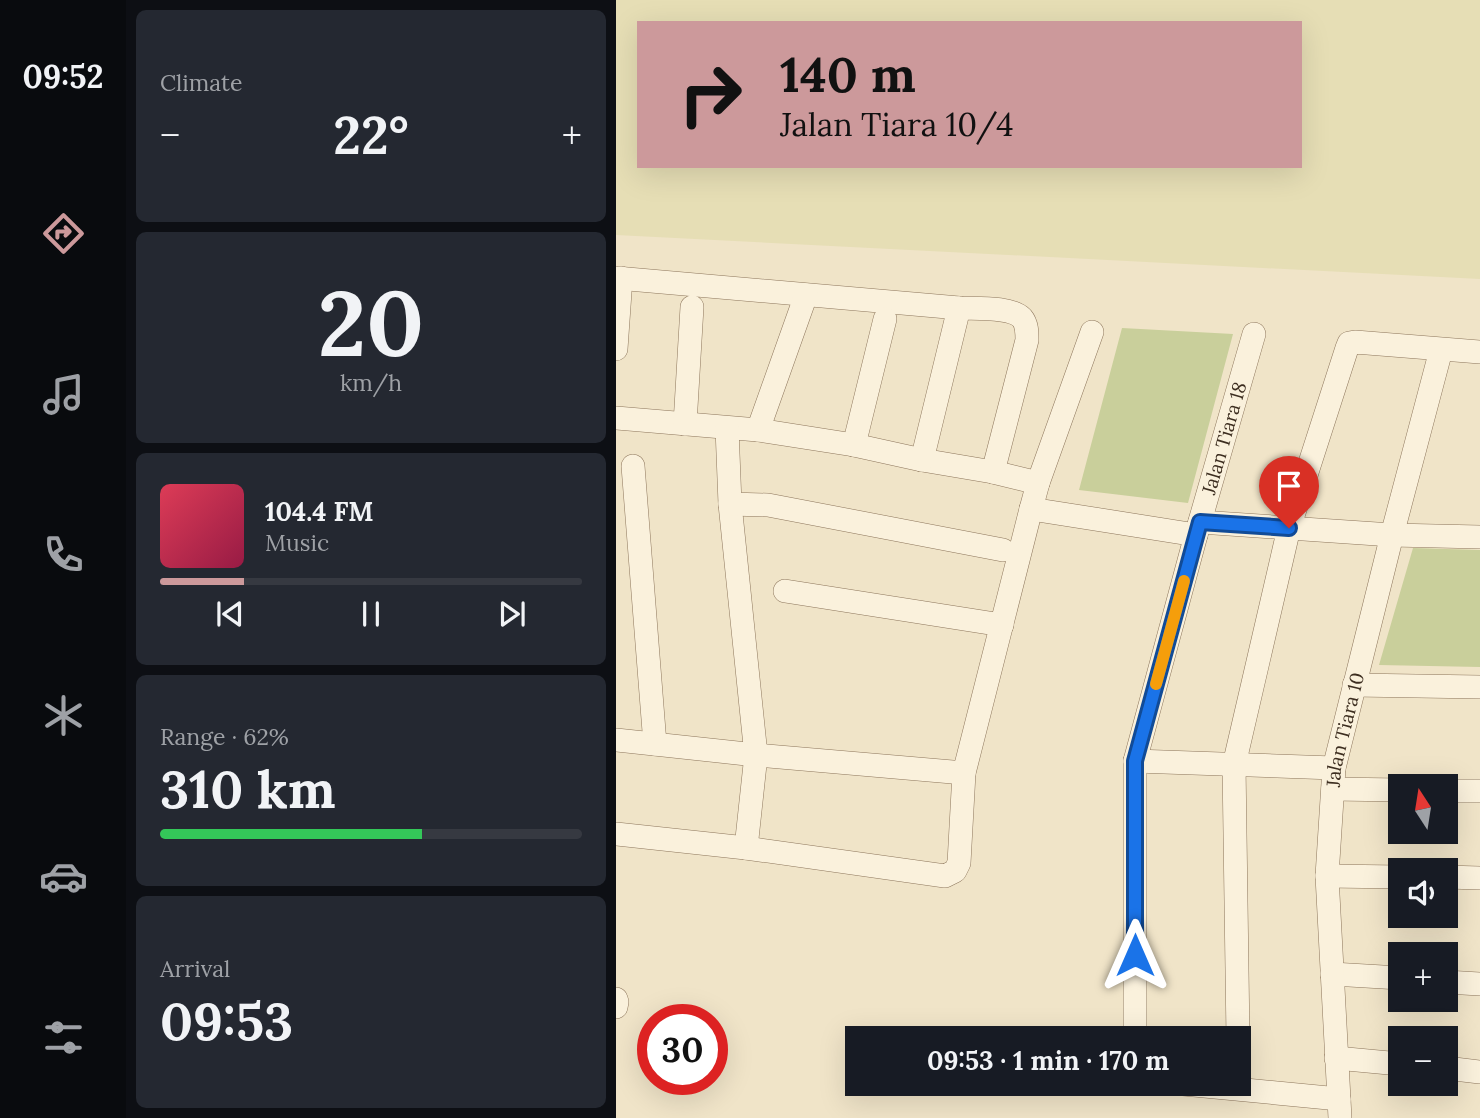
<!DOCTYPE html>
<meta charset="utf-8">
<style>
body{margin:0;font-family:Lora,serif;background:#242831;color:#f1f3f6;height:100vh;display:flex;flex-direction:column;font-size:26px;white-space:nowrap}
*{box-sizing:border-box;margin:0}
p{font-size:23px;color:#9ea1a6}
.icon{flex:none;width:38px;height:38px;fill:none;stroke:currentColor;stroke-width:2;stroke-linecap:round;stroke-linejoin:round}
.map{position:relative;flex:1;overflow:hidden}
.panel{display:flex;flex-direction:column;gap:10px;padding:10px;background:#0d0f14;width:490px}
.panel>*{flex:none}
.guide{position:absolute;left:21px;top:21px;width:665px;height:147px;border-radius:0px;box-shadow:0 7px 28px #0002;background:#cc999b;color:#111;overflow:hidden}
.needle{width:46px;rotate:348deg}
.controls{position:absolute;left:772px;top:774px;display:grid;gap:14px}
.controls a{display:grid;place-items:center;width:70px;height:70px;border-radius:0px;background:#171b24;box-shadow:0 7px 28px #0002;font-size:35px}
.speed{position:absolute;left:21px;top:1004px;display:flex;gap:14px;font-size:35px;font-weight:700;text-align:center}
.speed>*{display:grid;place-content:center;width:91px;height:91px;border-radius:50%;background:#171b24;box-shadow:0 7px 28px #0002;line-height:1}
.speed .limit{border:10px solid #d22;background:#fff;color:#111}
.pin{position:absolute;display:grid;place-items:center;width:60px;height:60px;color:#fff;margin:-72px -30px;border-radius:50% 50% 50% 0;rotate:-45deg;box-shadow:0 0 7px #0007}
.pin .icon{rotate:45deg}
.me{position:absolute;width:77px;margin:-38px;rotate:0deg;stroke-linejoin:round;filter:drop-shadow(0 0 5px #0008)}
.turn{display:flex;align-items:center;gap:24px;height:147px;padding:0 28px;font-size:32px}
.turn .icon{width:91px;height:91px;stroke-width:2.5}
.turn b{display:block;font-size:49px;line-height:60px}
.big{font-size:52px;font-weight:700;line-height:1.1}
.panel .tile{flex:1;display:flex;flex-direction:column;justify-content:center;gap:10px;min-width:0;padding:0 24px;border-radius:10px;background:#242831}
.panel .dial{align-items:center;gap:0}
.dial b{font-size:91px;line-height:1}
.song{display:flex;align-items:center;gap:21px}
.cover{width:84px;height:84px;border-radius:10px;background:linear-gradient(135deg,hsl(350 70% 55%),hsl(340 70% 35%))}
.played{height:7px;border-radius:4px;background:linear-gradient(90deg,#cc999b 20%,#363941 20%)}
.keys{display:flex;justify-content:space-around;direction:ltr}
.heat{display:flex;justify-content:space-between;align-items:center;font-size:38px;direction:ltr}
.charge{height:10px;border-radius:5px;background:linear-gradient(90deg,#34c759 62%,#363941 0)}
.trip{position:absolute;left:229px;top:1026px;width:406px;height:70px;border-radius:0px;background:#171b24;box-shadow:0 7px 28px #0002;font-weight:700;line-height:70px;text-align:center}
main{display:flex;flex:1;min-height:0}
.menu{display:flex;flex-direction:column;width:126px;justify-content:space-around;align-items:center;background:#090b0e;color:#9ea1a6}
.menu .icon{width:49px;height:49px}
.menu .current{color:#cc999b}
.menu b{font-size:32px;color:#f1f3f6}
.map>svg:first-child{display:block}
.farmland{fill:#e6deb5;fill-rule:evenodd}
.green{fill:#c9cf9b}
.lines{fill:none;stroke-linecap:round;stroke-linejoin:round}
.minor-casing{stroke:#8d765c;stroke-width:24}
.minor{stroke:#faf1dc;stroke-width:23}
.route-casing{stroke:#114b97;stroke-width:18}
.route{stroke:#1a73e8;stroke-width:12}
.slow{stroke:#f59e0b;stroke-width:12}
.labels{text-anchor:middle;stroke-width:7;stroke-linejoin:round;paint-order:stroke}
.street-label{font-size:19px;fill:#3d2e20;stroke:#f7eed8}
</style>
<main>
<nav class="menu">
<b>09:52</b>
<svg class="icon current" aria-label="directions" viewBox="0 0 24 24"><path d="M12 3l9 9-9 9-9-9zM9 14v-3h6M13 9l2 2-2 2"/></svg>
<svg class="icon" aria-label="music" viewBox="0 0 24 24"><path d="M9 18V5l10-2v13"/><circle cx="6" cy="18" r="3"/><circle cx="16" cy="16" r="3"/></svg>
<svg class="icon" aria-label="phone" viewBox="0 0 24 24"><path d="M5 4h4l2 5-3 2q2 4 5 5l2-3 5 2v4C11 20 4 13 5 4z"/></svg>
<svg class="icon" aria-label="climate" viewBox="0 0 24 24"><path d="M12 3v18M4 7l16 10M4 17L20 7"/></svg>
<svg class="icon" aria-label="car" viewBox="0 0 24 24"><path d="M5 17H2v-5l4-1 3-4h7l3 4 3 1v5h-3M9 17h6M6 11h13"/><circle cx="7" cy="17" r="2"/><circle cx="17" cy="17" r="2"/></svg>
<svg class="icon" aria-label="filters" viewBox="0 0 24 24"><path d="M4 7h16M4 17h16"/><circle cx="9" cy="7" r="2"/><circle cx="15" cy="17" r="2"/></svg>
</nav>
<section class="panel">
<div class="tile"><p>Climate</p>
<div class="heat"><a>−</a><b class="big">22°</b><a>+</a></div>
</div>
<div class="tile dial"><b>20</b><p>km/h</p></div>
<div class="tile">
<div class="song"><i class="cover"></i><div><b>104.4 FM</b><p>Music</p></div></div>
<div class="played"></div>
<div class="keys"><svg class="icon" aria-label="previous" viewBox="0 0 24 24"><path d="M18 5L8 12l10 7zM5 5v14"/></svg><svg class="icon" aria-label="pause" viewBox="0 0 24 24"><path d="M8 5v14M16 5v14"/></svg><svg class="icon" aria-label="next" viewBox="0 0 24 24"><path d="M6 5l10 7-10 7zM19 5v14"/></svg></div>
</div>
<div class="tile"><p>Range · 62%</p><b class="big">310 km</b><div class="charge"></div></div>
<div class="tile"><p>Arrival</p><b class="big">09:53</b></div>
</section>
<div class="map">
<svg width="864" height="1118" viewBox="0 0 864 1118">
<rect width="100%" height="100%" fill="#f0e4c8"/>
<path class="farmland" d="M 0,0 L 864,0 L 864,279 L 0,235 ZM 23,23 L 684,23 L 684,166 L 23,166 Z"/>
<path class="green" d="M 506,328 L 617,334 L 572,503 L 463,490 Z
M 797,548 L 864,550 L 864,667 L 763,665 Z"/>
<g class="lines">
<defs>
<g id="minor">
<path d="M 0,278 L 343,308 C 359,309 394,306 406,318 C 411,324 411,332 411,340 L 377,472"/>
<path d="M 0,349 L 5,278"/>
<path d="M 0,418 L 142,430 L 238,445 L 306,460 L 377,472 L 422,483"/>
<path d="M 69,424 L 76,307"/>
<path d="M 111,428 L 114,504 L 140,755 L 130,848"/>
<path d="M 142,430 L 190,295"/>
<path d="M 238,445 L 269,319"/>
<path d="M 306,460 L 343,308"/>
<path d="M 17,466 L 39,744"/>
<path d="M 114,504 L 152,505 L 387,550"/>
<path d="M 415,509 L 580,535"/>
<path d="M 584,522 L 776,535 L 864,537"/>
<path d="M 169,591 L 386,625"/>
<path d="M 738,685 L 864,687"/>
<path d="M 0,740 L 140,755 L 348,773"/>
<path d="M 519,761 L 718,768"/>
<path d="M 717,789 L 784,790"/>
<path d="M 830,791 L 864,791"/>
<path d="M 0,834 L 130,848 L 329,876 L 339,871 L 343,863 L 348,773 L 415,509 L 422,483 L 476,332"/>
<path d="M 711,876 L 784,877"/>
<path d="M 830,877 L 864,878"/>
<path d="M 716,974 L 784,978"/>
<path d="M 830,982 L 864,984"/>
<path d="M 0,999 L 1,1002 L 0,1007"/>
<path id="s1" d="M 519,1038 L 519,761 L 580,535 L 638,334"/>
<path d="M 622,1038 L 618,765 L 673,528 L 731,348 L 733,343 L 739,342 L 864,352"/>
<path d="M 720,1058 L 784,1064"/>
<path d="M 830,1068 L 864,1072"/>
<path d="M 557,1083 L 723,1099"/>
<path id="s2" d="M 724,1118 L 711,876 L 718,768 L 776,535 L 825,350"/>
</g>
</defs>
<use href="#minor" class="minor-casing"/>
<use href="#minor" class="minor"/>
</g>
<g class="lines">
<defs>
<path id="route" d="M 519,955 L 519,761 L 584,522 L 673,528"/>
</defs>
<use href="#route" class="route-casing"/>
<use href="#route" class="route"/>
<path class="slow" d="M 540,684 L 568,581"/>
</g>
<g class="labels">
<g class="street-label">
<text dy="7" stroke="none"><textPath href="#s1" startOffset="612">Jalan Tiara 18</textPath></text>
<text dy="7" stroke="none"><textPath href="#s2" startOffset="390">Jalan Tiara 10</textPath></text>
</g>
</g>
</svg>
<div class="controls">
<a><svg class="needle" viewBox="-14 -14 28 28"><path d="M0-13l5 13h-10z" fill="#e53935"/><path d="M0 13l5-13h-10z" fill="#9ea1a6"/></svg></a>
<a><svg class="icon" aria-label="sound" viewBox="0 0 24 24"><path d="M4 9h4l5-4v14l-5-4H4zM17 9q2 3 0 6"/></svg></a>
<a>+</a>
<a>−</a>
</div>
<div class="speed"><div class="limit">30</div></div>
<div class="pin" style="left:673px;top:528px;background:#d93025"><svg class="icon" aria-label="arrive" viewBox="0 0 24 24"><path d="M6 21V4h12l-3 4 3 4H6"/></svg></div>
<svg class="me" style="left:519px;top:955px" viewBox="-20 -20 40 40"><path d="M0-17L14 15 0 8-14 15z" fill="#1a73e8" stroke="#fff" stroke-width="4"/></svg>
<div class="trip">09:53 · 1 min · 170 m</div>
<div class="guide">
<div class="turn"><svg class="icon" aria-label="right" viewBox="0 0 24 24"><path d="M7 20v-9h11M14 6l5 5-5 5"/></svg><div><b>140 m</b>Jalan Tiara 10/4</div></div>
</div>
</div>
</main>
